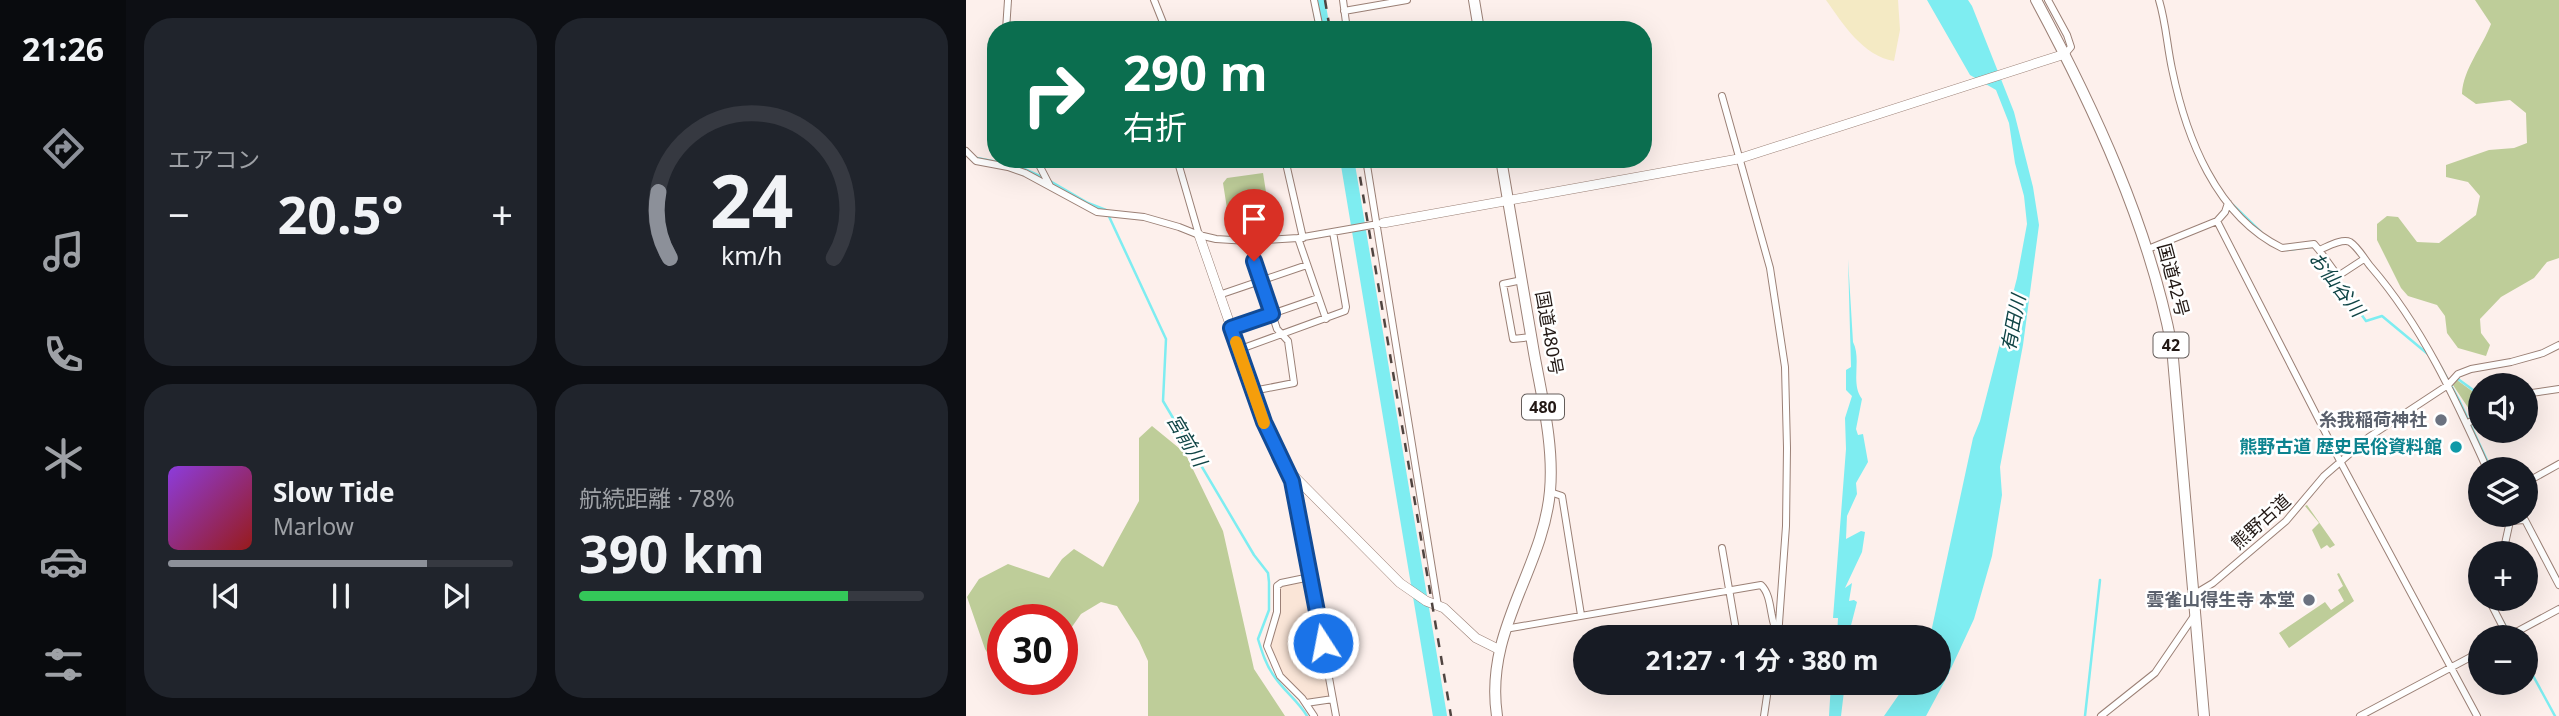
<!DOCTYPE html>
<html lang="ja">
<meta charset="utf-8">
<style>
body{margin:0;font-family:"Noto Sans","Noto Sans JP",sans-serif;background:#20242c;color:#f1f3f6;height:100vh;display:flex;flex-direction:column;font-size:26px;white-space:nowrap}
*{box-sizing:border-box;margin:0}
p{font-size:23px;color:#9ea1a6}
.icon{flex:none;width:38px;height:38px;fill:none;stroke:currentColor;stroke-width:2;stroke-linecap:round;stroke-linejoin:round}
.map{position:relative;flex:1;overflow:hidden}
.panel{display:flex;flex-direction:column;gap:18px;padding:18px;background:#0d0f14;width:840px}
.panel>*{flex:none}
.top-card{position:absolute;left:21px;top:21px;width:665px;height:147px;border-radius:28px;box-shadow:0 7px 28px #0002;background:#0b6e4f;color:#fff;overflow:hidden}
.buttons{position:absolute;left:1502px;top:373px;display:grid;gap:14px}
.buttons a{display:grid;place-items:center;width:70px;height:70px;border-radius:50%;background:#171b24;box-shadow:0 7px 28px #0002;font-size:35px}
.speed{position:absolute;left:21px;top:604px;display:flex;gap:14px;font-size:35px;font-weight:700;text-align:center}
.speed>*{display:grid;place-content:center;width:91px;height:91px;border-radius:50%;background:#171b24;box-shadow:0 7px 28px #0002;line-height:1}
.speed .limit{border:10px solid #d22;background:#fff;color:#111}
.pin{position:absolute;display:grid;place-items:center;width:60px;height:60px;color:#fff;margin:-72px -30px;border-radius:50% 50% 50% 0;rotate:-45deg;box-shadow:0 0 7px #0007}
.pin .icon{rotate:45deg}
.me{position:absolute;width:77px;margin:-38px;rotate:349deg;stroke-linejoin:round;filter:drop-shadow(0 0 5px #0008)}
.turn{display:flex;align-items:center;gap:24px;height:147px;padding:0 21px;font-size:32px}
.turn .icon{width:91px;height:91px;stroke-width:2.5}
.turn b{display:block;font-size:49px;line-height:60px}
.big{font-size:52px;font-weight:700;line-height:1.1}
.panel .card{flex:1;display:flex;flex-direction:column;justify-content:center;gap:10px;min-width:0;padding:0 24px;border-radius:28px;background:#20242c}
.panel .dial{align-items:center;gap:0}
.dial svg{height:182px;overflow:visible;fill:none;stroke:#363941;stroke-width:7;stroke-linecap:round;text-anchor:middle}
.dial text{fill:#f1f3f6;stroke:none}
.song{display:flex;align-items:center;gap:21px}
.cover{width:84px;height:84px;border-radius:10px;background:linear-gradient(135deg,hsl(270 70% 55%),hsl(0 70% 35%))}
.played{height:7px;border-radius:4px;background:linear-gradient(90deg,#8c9099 75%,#363941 75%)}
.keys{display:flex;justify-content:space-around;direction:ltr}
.heat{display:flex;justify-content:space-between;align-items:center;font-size:38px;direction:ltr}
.charge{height:10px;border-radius:5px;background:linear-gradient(90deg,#34c759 78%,#363941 0)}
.panel .tiles{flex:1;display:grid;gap:18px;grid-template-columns:repeat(2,1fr)}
.trip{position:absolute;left:607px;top:625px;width:378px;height:70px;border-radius:35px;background:#171b24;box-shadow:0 7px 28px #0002;font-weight:700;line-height:70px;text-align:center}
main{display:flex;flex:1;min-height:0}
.dock{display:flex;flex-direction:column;width:126px;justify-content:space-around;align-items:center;background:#090b0e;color:#9ea1a6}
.dock .icon{width:49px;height:49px}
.dock .selected{color:#8c9099}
.dock b{font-size:32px;color:#f1f3f6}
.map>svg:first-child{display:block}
.commercial{fill:#fae5d7}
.green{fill:#becd99}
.sand{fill:#f4eac4}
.water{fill:#7eedf1}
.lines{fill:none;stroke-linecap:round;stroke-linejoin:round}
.stream{stroke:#7eedf1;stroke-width:2.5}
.river{stroke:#7eedf1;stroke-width:14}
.street-casing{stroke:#9b8076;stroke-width:8}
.secondary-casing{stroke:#9b8076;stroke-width:10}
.highway-casing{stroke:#9b8076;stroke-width:12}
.street{stroke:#fff;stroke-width:6}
.secondary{stroke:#fff;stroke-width:9}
.highway{stroke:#fff;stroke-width:10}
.rail{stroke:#504541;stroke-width:2.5;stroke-dasharray:9 9;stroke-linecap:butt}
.route-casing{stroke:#114b97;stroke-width:18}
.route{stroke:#1a73e8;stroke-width:12}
.slow{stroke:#f59e0b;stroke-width:12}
.worship-dot{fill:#6b7280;stroke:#fff;stroke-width:2.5}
.culture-dot{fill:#0f9aa8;stroke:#fff;stroke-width:2.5}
.labels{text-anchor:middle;stroke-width:5;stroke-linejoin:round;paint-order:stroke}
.shield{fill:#fff;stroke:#645d5a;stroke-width:2}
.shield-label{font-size:16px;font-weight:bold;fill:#221814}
.street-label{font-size:18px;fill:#221814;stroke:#fff}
.worship-label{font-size:18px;font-weight:bold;fill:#5b616d;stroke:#fff;text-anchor:end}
.culture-label{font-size:18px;font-weight:bold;fill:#0d838f;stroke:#fff;text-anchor:end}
.water-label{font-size:19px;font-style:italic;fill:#104546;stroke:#fff}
</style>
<main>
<nav class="dock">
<b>21:26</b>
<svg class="icon selected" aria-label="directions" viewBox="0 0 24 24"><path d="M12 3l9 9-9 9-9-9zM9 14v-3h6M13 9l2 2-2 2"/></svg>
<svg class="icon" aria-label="music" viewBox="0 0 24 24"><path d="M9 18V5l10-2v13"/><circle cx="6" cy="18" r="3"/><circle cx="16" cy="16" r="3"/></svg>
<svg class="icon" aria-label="phone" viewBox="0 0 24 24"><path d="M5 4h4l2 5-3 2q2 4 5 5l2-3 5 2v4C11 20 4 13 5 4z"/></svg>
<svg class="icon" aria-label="climate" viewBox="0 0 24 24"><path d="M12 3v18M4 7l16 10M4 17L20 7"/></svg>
<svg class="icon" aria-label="car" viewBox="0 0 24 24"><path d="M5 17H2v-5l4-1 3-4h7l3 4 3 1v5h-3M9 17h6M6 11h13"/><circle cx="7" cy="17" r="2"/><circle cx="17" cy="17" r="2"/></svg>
<svg class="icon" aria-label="filters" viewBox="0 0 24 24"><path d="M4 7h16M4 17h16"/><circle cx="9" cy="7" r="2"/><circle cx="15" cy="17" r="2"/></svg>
</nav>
<section class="panel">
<div class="tiles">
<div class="card"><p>エアコン</p>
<div class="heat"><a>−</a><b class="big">20.5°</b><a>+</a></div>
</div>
<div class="card dial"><svg viewBox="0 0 100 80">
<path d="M14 69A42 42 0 1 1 86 69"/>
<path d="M14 69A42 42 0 0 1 9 40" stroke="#8c9099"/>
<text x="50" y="56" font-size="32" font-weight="700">24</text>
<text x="50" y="72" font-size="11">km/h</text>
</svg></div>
<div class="card">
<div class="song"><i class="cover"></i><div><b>Slow Tide</b><p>Marlow</p></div></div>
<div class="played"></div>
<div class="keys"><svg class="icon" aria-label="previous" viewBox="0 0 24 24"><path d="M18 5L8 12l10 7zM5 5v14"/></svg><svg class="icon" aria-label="pause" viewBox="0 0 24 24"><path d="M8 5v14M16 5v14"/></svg><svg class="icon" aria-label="next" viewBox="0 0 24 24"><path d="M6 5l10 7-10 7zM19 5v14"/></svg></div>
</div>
<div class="card"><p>航続距離 · 78%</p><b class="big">390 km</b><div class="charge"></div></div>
</div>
</section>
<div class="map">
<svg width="1593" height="716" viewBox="0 0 1593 716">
<rect width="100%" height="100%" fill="#fdf0ec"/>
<path class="commercial" d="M 339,581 L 364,697 L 341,701 L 320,681 L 304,647 L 312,592 L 315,585 Z"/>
<path class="green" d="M 1509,0 L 1593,0 L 1593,258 L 1581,262 L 1568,278 L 1535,297 L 1514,319 L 1515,333 L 1524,345 L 1520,356 L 1492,348 L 1481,333 L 1479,316 L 1471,305 L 1442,296 L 1435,288 L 1411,240 L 1411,224 L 1421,216 L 1432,217 L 1451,242 L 1473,243 L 1510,215 L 1514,196 L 1502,182 L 1480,177 L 1480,165 L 1523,150 L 1548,148 L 1561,143 L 1560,113 L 1544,100 L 1510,104 L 1496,94 C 1497,69 1516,48 1525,24 Z
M 297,173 L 307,237 L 289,238 L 284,211 L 262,215 L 257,183 L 261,178 Z
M 1491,380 L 1514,397 L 1514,402 L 1503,409 L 1487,385 Z
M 186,426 L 219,453 L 257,531 L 288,669 L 319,716 L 182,716 L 182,661 L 173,641 L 151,606 L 135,602 L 115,614 L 96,641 L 96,620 L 37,620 L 37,678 L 19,649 L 1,597 L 13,579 L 42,564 L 83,578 L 96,559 L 108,549 L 137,567 L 173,501 L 173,438 Z
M 1341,505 L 1369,545 L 1364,548 L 1361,545 L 1355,549 L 1346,530 L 1353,523 L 1339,506 Z
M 1373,573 L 1388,601 L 1323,648 L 1313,633 L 1359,602 L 1365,610 L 1378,601 L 1372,590 L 1377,586 L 1371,574 Z"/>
<path class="sand" d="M 860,0 L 932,0 L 934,30 L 928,61 C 897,56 877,24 860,0 Z"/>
<path class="water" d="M 961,0 L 1002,0 L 1006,6 L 1048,112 L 1067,187 L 1073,225 L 1057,345 L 1034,467 L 1036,495 L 1026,556 L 1008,619 L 981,677 L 960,716 L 918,716 L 941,683 L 973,682 L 973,637 L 964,637 L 1007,438 L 1014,421 L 1051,278 L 1061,224 L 1058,196 L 1049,163 L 1043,123 L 1030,90 L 1004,75 Z
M 882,259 L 887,342 C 896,360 884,383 896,399 L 890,429 L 892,435 L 897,434 L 902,462 L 890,483 L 891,494 L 881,516 L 880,539 L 895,531 L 899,532 L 896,552 L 879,588 L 886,583 L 883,601 L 888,600 L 891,602 L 882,637 L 871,637 L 872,618 L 867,618 L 880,449 L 879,418 L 886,396 L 880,390 L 880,370 L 885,367 Z
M 865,683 L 879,683 L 875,716 L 863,716 Z"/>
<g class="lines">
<path class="stream" d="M 11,158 L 52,166 L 78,178
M 84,181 L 122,203 L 140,210 L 200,339 L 197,401 L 288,555 L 302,573 L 303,582 L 303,610 L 292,639 C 296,652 300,665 308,676 C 318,691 332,701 341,716
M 1267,205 L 1295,232
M 1321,250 L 1345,247
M 1358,262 L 1400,321 L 1416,316 L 1463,355
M 1475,367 L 1493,400 L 1525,469
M 1492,379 L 1514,395
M 1536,620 L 1545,635
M 1559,661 L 1589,716
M 1119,716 L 1134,580"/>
<path class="river" d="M 352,0 L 357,30
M 381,159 L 474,716"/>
<defs>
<path id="street" d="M 188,0 L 200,30
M 348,0 L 353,24
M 377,0 L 381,30
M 1082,0 L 1101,35 L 1105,47 L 1099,54
M 1193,0 C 1200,23 1201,46 1206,69 C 1220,137 1250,216 1316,248 L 1348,244 L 1353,250 C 1361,247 1376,238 1384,242 C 1392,247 1399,260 1405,267 C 1456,326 1489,398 1521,469
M 378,11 L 441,0
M 40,30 L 42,0
M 756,96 L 804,268 L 819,367 L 821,448 L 820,526 L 812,637
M 0,151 L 10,161 L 42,167 L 59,173 L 131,212 L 178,217 L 213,227 L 233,235 L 250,239 L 282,241 L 332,238 L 412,224
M 70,159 L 84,186
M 211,159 L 233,235
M 319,159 L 337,238
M 400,159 L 472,606
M 1251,221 L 1374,461 L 1511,716
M 332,238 L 360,319
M 282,241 L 311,329 L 322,341 L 328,383 L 287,391
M 1182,249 L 1251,221 L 1259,212 L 1262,203
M 1353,250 L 1372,276 L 1398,259
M 556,280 L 537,284 L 547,339 L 566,337
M 253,295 L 341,265
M 265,328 L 352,298
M 272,350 L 379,311 L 380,307 L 367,232
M 1559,394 L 1593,389
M 1501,423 L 1514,418
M 323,473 L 330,497 L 370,716
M 1559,483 L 1593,464
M 584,492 L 596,496 L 615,615
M 1544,521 L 1559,520 L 1593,585
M 756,548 L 771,636
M 1537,553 L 1544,521 L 1542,514
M 344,577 L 315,583 L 311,586 L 311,612 L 301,646 L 314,676 L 336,698 L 348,716
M 1227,595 L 1247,583 L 1320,521 L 1358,476 L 1403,437 L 1482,385 L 1492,374 L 1505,369 L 1545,362 L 1577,353 L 1593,345
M 1522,598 L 1542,637
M 539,629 L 795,585 C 807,596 803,620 812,635
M 1541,637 L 1593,609
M 340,703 L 367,699
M 798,716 L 803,682
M 1135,716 L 1189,673 L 1228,616
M 1394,716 L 1514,652"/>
<path id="secondary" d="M 417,223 L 772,159 L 1099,54
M 233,235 L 298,422 L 323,471 L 434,583 L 460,601 L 478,608 L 510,638 L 532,649"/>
<path id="highway" d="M 508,0 L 513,30
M 1070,0 C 1128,108 1183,226 1206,347 L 1238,716
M 531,716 C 518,630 577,570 584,491 C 588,445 576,398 568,353 C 557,289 546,224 535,159"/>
</defs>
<use href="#street" class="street-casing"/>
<use href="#secondary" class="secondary-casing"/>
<use href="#highway" class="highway-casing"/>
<use href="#street" class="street"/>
<use href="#secondary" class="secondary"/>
<use href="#highway" class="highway"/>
<path class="rail" d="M 359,0 L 364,30
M 391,159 L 485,716"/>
</g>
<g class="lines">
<defs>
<path id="route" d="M 288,261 L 306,314 L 265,328 L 298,422 L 326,481 L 357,643"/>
</defs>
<use href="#route" class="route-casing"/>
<use href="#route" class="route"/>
<path class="slow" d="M 270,342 L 298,423"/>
</g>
<g class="worship-dot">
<circle cx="1475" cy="420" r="7"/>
<circle cx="1343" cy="600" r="7"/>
</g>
<circle class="culture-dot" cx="1490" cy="447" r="7"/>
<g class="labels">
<g class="shield">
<rect x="1187.5" y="332.5" width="35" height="25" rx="5"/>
<rect x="556" y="394.5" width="42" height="25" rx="5"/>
</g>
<g class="shield-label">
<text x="1205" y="351">42</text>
<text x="577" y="413">480</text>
</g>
<g class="street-label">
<text transform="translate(1207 280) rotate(75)" y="6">国道42号</text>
<text transform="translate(583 333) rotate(80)" y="6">国道480号</text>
<text transform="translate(1295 522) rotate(-42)" y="6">熊野古道</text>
</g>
<g class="worship-label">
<text x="1461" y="426">糸我稲荷神社</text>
<text x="1329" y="606">雲雀山得生寺 本堂</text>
</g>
<g class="culture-label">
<text x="1476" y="453">熊野古道 歴史民俗資料館</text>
</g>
<g class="water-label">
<text transform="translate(1371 284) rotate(52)" y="7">お仙谷川</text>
<text transform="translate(1047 323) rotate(-79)" y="7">有田川</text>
<text transform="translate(221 440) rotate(59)" y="7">宮前川</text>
</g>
</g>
</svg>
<div class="buttons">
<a><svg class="icon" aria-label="sound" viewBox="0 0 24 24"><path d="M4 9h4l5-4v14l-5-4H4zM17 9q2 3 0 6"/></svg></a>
<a><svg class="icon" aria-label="layers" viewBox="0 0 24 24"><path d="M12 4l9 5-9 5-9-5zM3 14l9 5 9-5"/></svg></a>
<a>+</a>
<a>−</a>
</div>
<div class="speed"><div class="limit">30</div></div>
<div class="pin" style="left:288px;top:261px;background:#d93025"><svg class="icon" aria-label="arrive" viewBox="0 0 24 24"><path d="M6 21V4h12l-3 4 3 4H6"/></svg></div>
<svg class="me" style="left:357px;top:643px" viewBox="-20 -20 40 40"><circle r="17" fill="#1a73e8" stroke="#fff" stroke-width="3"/><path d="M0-11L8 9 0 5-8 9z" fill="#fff"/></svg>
<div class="trip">21:27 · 1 分 · 380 m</div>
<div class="top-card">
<div class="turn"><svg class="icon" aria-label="right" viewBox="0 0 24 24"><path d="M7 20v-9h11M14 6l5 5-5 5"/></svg><div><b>290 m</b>右折</div></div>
</div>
</div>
</main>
